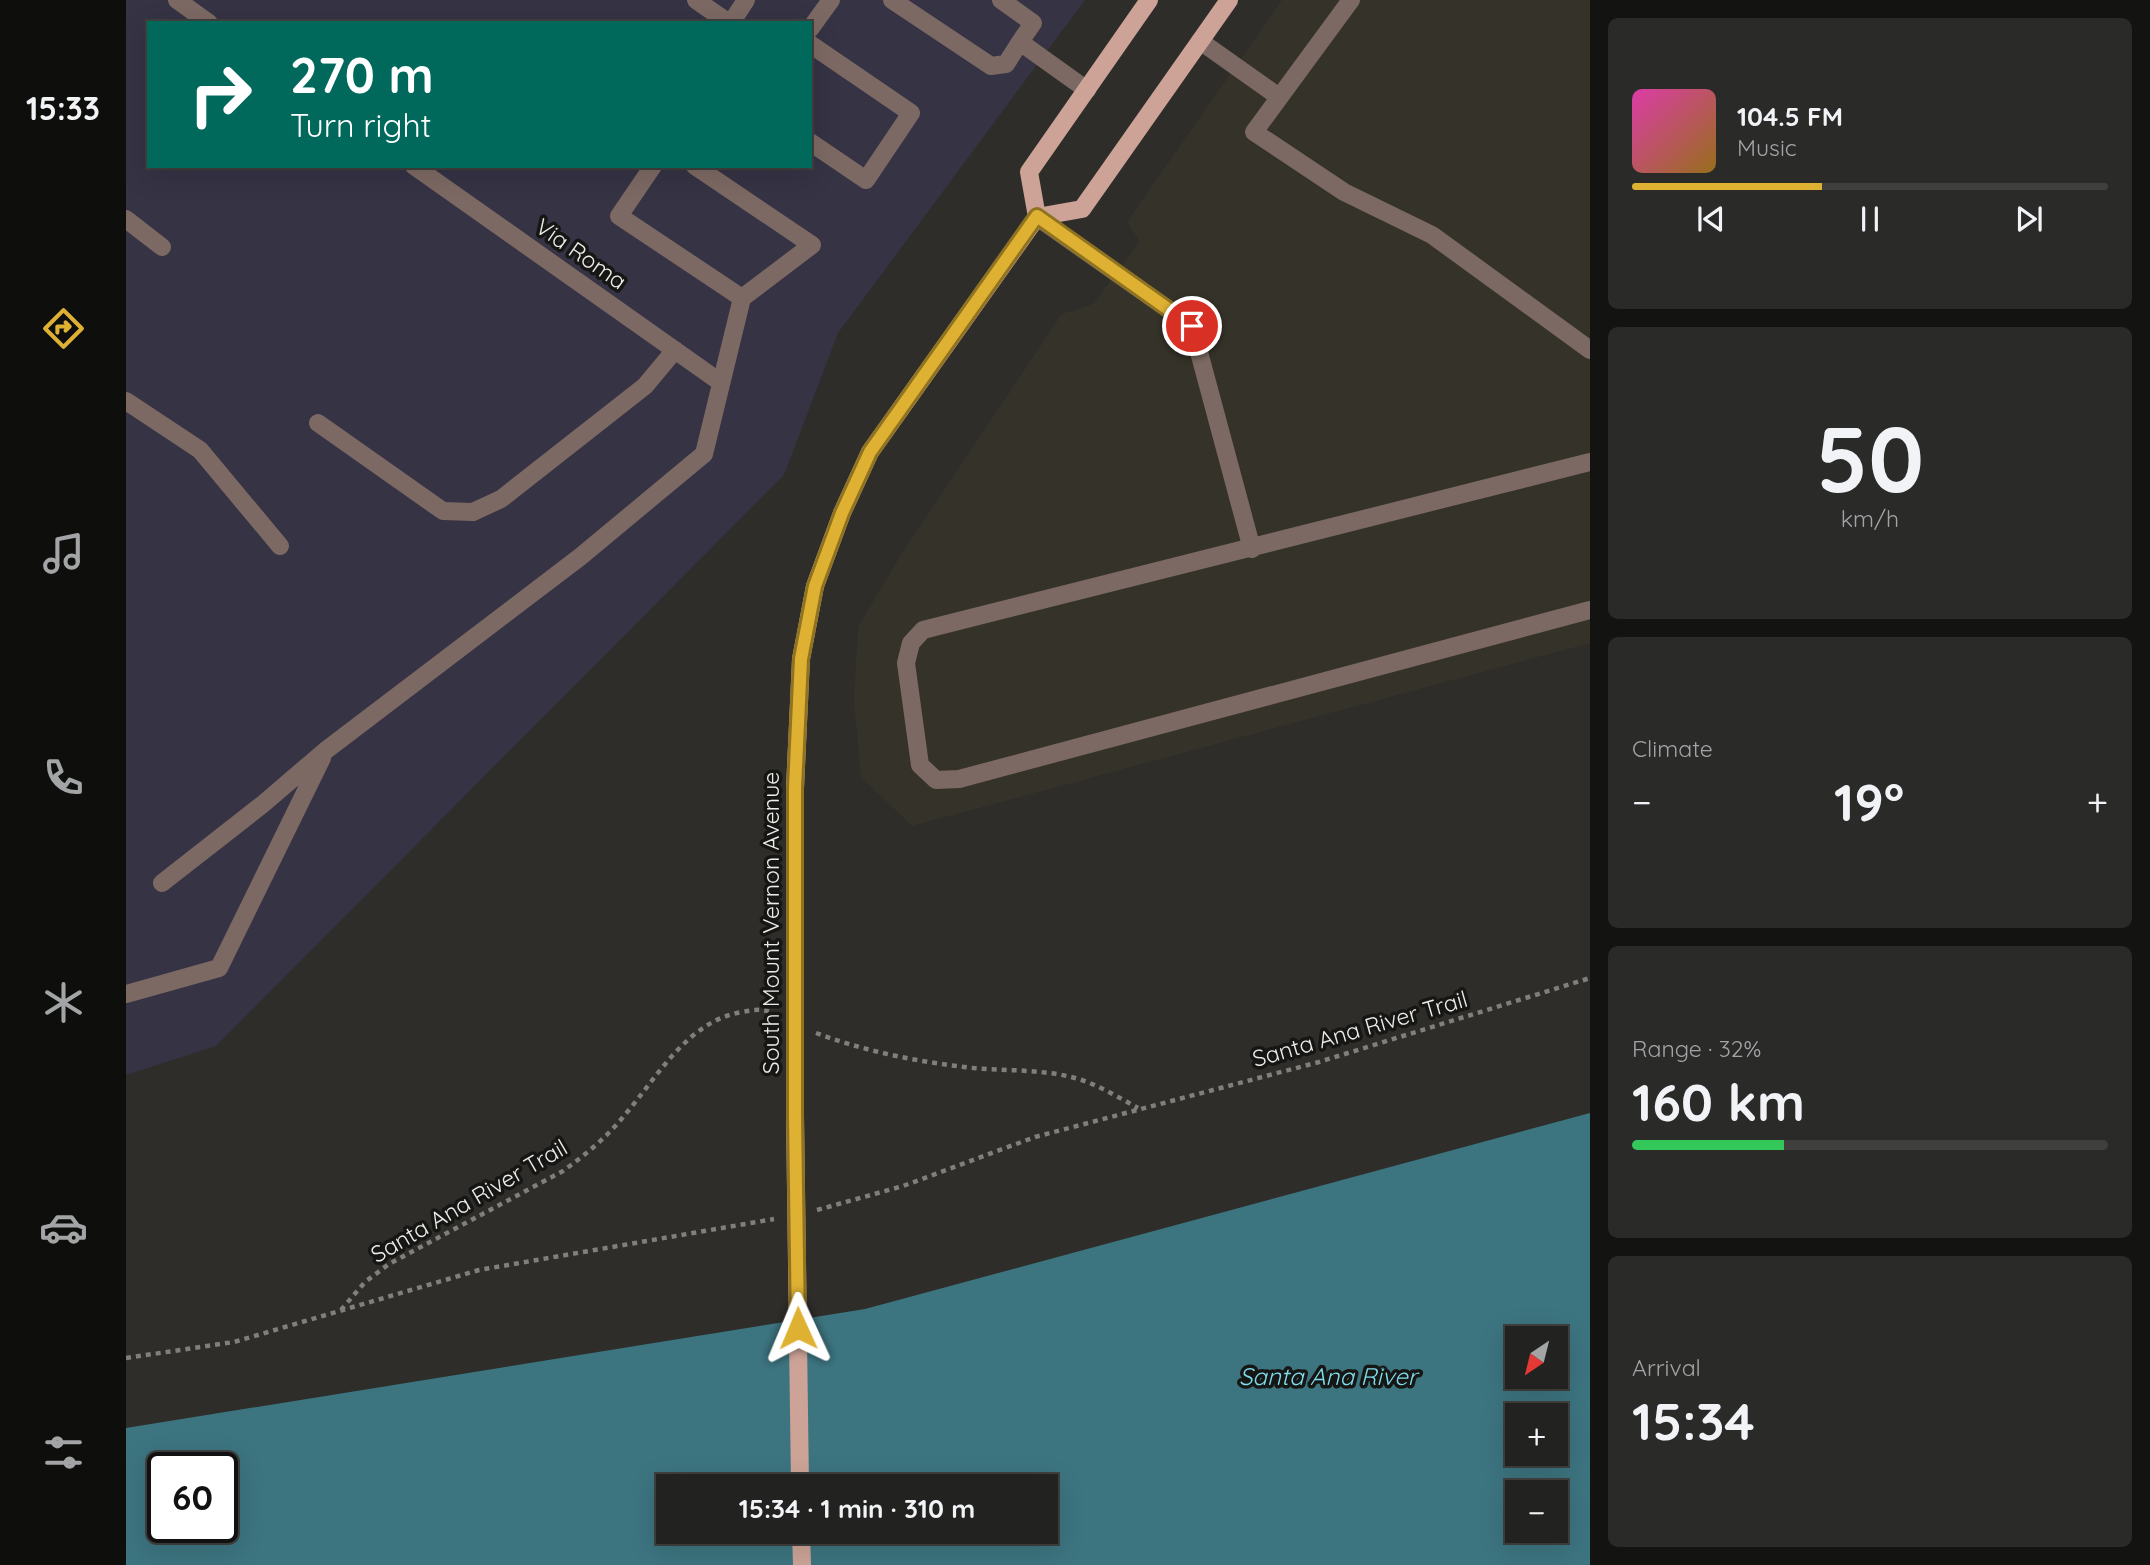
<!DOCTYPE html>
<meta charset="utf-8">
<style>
body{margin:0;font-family:Quicksand,sans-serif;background:#2a2a29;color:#f1f3f6;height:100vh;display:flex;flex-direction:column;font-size:26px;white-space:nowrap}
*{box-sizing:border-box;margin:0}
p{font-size:23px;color:#a2a4a5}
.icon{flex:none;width:38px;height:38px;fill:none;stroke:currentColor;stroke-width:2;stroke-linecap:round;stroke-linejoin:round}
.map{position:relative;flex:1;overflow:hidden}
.side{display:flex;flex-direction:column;gap:18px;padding:18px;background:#131312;width:560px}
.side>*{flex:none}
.guide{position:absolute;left:21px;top:21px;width:665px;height:147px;border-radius:0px;box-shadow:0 7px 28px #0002,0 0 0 2px #3f3f3e;background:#00695c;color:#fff;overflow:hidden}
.needle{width:46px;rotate:215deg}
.tools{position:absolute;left:1379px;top:1326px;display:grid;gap:14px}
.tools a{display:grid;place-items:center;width:63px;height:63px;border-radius:0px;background:#222220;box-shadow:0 7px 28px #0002,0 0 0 2px #3f3f3e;font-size:35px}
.speed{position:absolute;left:21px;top:1452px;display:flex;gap:14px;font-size:35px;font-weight:700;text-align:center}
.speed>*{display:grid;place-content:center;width:91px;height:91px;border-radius:50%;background:#222220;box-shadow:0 7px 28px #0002,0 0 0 2px #3f3f3e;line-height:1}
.speed .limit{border:4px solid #111;border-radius:10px;background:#fff;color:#111}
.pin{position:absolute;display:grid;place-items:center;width:60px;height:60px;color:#fff;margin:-30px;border:4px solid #fff;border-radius:50%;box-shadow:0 2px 7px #0007}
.me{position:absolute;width:77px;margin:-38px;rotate:359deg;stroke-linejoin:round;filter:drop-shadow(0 0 5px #0008)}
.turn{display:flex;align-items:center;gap:24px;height:147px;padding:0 28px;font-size:32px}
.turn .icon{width:91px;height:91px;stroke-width:2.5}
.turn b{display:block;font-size:49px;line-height:60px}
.big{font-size:52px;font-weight:700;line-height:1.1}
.side .card{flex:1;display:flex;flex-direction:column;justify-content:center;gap:10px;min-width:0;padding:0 24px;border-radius:10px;background:#2a2a29}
.side .dial{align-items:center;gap:0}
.dial b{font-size:91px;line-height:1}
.song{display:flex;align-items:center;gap:21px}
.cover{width:84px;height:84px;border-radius:10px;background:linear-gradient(135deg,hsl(320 70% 55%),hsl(40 70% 35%))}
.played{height:7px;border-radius:4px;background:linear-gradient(90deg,#deb133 40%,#3f3f3e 40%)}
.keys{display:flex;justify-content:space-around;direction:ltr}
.heat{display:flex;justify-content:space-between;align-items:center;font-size:38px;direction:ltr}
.charge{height:10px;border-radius:5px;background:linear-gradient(90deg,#34c759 32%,#3f3f3e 0)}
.trip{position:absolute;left:530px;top:1474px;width:402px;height:70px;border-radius:0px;background:#222220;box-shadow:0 7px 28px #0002,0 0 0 2px #3f3f3e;font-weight:700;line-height:70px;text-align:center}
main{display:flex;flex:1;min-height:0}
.tab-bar{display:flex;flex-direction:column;width:126px;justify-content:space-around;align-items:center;background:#0e0e0d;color:#a2a4a5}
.tab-bar .icon{width:49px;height:49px}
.tab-bar .current{color:#deb133}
.tab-bar b{font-size:32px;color:#f1f3f6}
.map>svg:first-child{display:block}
.built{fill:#353329}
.industrial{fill:#353344;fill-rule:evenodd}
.water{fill:#3c747f;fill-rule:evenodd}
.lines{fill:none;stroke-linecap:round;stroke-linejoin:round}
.path{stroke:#807f7c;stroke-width:4.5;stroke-dasharray:5 5;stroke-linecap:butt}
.minor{stroke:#7d6963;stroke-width:18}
.major{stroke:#cda397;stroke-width:18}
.major-bridge{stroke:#cda397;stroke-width:18}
.route-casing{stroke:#907321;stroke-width:18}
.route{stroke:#deb133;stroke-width:12}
.labels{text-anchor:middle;stroke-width:7;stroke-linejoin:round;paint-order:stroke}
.street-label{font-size:23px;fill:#edece9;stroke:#161614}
.water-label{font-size:24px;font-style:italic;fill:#7edbec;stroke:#161614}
</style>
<main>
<nav class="tab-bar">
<b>15:33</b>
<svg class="icon current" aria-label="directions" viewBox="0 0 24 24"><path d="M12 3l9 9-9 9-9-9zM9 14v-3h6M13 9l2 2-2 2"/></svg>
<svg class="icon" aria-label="music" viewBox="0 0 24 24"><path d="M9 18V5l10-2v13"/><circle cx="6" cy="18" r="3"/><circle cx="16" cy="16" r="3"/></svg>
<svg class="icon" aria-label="phone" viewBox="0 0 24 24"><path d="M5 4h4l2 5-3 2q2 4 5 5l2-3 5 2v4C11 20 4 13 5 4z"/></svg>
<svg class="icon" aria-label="climate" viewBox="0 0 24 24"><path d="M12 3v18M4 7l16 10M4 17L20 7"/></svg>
<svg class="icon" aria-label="car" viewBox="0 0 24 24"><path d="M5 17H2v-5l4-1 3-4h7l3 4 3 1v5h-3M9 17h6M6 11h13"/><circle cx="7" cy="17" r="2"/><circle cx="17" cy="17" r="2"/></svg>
<svg class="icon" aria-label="filters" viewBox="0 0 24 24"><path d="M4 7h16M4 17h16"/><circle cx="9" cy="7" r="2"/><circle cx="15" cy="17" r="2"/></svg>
</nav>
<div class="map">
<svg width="1464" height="1565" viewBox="0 0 1464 1565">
<rect width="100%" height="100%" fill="#2e2d2a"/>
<path class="built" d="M 1156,0 L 1464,0 L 1464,643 L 786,826 L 735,777 L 728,699 L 732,627 L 778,550 L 936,314 L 967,304 L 1014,242 L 1001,222 Z"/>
<path class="industrial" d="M 0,0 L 959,0 L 712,333 L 658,475 L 90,1046 L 0,1075 ZM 23,23 L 684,23 L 684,166 L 23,166 Z"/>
<path class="water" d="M 1464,1113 L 1464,1565 L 0,1565 L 0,1428 L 739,1309 ZM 1391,1339 L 1430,1339 L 1430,1377 L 1391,1377 ZM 1391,1416 L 1430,1416 L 1430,1454 L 1391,1454 ZM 37,1468 L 96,1468 L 96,1528 L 37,1528 ZM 542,1486 L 920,1486 L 920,1531 L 542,1531 ZM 1391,1493 L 1430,1493 L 1430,1531 L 1391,1531 Z"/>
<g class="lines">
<path class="path" d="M 690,1033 C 741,1052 793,1062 847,1068 C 880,1071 916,1069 949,1078 C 971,1084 992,1097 1012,1108
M 691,1210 L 777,1186 L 909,1137 L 1193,1062 L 1464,978
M 215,1310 L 239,1282 L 263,1264 L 437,1171 C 459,1155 480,1138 497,1117 C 531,1078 561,1021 616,1012 C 628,1010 636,1008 647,1013
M 0,1358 L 108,1342 L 353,1270 L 648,1219"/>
<path class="minor" d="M 51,0 L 83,23
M 570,0 L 603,23
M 766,0 L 865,66 L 880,64 L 894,42 L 961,90
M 875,0 L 907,23 L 894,42
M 1225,0 L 1128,132 L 1218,192 L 1306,235 L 1464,350
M 605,23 L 620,0
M 684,29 L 705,0
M 1074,41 L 1153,97
M 684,44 L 785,113 L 740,180 L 684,142
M 288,166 L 594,382
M 527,166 L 493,216 L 616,298 L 686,245 L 569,166
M 911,217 L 1066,326 L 1126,549
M 0,219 L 36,247
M 0,401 L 74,450 L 154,546
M 192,423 L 317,511 L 347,512 L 375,499 L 519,386 L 549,350
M 1464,462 L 797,630 L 785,643 L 780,663 L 794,765 L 810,780 L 833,779 L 1464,610
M 36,883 L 137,804 L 199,751 L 454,557 L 578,454 L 616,298
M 0,994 L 93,968 L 196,758"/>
<path class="major" d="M 911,217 L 903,172 L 1023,0
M 669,1116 L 669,788 L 675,659 L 689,586 L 716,513 L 744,452 L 911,217 L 956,209 L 1103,0
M 675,1531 L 676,1565"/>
<path class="major-bridge" d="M 669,1116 L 674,1486"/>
</g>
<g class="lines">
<defs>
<path id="route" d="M 672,1328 L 669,1116 L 669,788 L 675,659 L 689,586 L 716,513 L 744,452 L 911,216 L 1066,326"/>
</defs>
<use href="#route" class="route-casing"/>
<use href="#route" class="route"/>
</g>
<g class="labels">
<g class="street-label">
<text transform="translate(455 254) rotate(35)" y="8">Via Roma</text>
<text transform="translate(645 923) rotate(-90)" y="8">South Mount Vernon Avenue</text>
<text transform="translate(1234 1029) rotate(-16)" y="8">Santa Ana River Trail</text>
<text transform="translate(343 1201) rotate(-30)" y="8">Santa Ana River Trail</text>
</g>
<g class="water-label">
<text x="1202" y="1385">Santa Ana River</text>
</g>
</g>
</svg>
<div class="tools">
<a><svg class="needle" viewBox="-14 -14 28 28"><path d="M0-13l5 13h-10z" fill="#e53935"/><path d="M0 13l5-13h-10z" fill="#a2a4a5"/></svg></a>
<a>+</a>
<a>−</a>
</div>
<div class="speed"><div class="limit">60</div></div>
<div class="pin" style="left:1066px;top:326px;background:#d93025"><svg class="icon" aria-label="arrive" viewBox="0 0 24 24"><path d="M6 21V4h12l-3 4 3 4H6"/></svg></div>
<svg class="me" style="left:672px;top:1328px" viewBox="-20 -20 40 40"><path d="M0-17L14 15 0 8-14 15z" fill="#deb133" stroke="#fff" stroke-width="4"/></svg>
<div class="trip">15:34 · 1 min · 310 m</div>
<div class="guide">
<div class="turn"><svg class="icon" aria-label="right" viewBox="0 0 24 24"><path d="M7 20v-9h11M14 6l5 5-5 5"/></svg><div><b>270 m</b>Turn right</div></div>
</div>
</div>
<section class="side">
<div class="card">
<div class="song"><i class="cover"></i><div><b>104.5 FM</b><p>Music</p></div></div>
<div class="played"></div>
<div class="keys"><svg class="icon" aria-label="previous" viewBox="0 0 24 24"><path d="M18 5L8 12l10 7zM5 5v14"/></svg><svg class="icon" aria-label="pause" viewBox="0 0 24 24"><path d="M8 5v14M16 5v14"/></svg><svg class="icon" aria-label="next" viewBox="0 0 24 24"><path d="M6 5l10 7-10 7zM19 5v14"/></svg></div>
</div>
<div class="card dial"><b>50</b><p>km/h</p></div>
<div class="card"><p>Climate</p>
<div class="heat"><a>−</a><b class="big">19°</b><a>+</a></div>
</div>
<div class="card"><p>Range · 32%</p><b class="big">160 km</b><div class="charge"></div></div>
<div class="card"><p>Arrival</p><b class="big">15:34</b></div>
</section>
</main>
